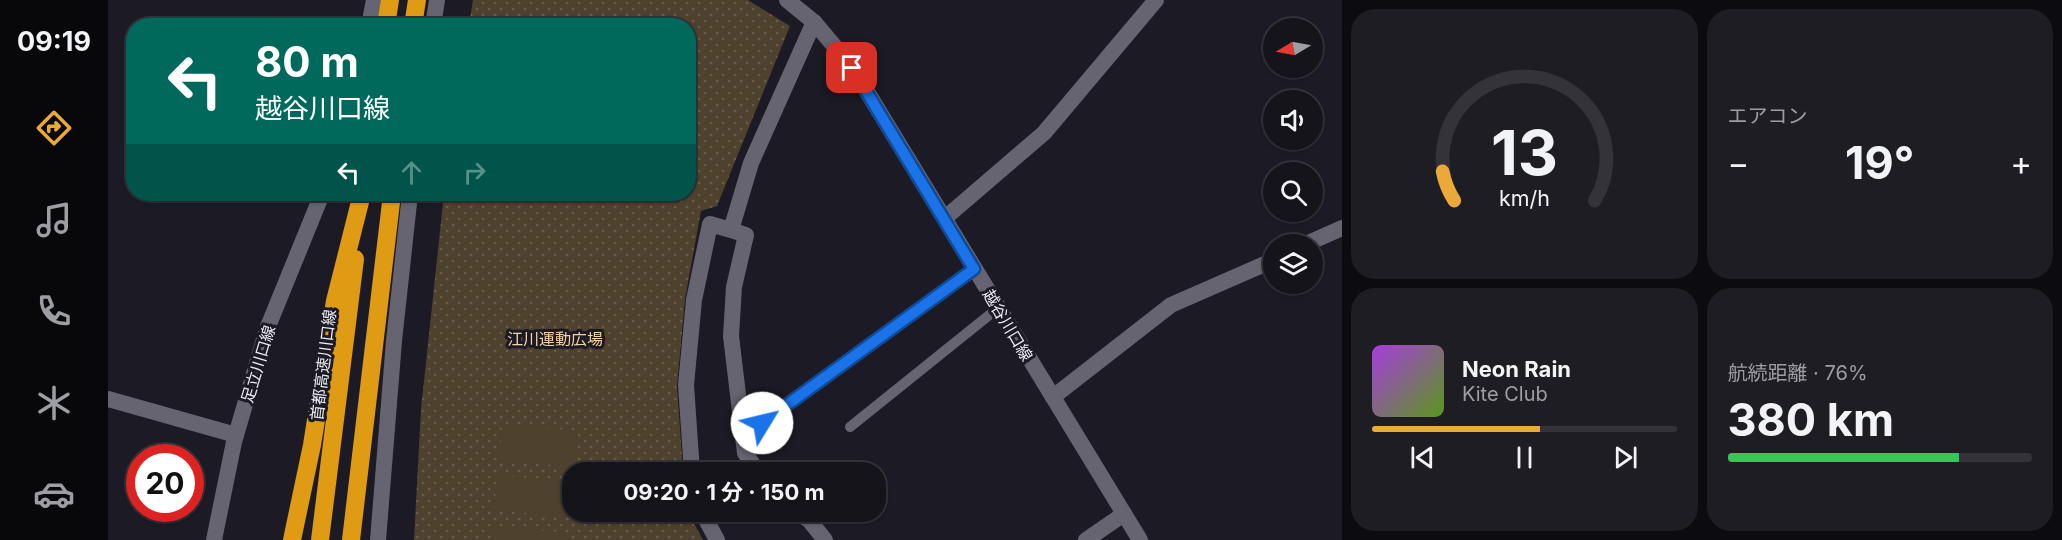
<!DOCTYPE html>
<html lang="ja">
<meta charset="utf-8">
<style>
body{margin:0;font-family:Inter,"Noto Sans JP",sans-serif;background:#1e1d24;color:#f1f3f6;height:100vh;display:flex;flex-direction:column;font-size:22px;white-space:nowrap}
*{box-sizing:border-box;margin:0}
p{font-size:20px;color:#9d9ea3}
.icon{flex:none;width:33px;height:33px;fill:none;stroke:currentColor;stroke-width:2;stroke-linecap:round;stroke-linejoin:round}
.map{position:relative;flex:1;overflow:hidden}
.sheet{display:flex;flex-direction:column;gap:9px;padding:9px;background:#0c0b0f;width:720px}
.sheet>*{flex:none}
.hud{position:absolute;left:18px;top:18px;width:570px;height:183px;border-radius:24px;box-shadow:0 2px 4px #0004,0 0 0 2px #34333a;background:#00695c;color:#fff;overflow:hidden}
.needle{width:39px;rotate:260deg}
.fabs{position:absolute;left:1155px;top:18px;display:grid;gap:12px}
.fabs a{display:grid;place-items:center;width:60px;height:60px;border-radius:50%;background:#15141b;box-shadow:0 2px 4px #0004,0 0 0 2px #34333a;font-size:30px}
.speed{position:absolute;left:18px;top:444px;display:flex;gap:12px;font-size:30px;font-weight:700;text-align:center}
.speed>*{display:grid;place-content:center;width:78px;height:78px;border-radius:50%;background:#15141b;box-shadow:0 2px 4px #0004,0 0 0 2px #34333a;line-height:1}
.speed .limit{border:9px solid #d22;background:#fff;color:#111}
.pin{position:absolute;display:grid;place-items:center;width:51px;height:51px;color:#fff;margin:-26px;border-radius:12px;box-shadow:0 3px 9px #0006}
.me{position:absolute;width:66px;margin:-33px;rotate:54deg;stroke-linejoin:round;filter:drop-shadow(0 0 4px #0008)}
.turn{display:flex;align-items:center;gap:21px;height:126px;padding:0 30px;font-size:27px}
.turn .icon{width:78px;height:78px;stroke-width:2.5}
.turn b{display:block;font-size:42px;line-height:51px}
.lanes{display:flex;align-items:center;height:57px;padding:0 30px;background:#0003;justify-content:center;gap:30px;direction:ltr}
.lanes .off{opacity:.35}
.big{font-size:45px;font-weight:700;line-height:1.1}
.sheet .widget{flex:1;display:flex;flex-direction:column;justify-content:center;gap:9px;min-width:0;padding:0 21px;border-radius:24px;background:#1e1d24}
.sheet .dial{align-items:center;gap:0}
.dial svg{height:156px;overflow:visible;fill:none;stroke:#34333a;stroke-width:7;stroke-linecap:round;text-anchor:middle}
.dial text{fill:#f1f3f6;stroke:none}
.song{display:flex;align-items:center;gap:18px}
.cover{width:72px;height:72px;border-radius:9px;background:linear-gradient(135deg,hsl(280 70% 55%),hsl(90 70% 35%))}
.played{height:6px;border-radius:3px;background:linear-gradient(90deg,#eba93a 55%,#34333a 55%)}
.keys{display:flex;justify-content:space-around;direction:ltr}
.heat{display:flex;justify-content:space-between;align-items:center;font-size:33px;direction:ltr}
.charge{height:9px;border-radius:4px;background:linear-gradient(90deg,#34c759 76%,#34333a 0)}
.sheet .tiles{flex:1;display:grid;gap:9px;grid-template-columns:repeat(2,1fr)}
.trip{position:absolute;left:454px;top:462px;width:324px;height:60px;border-radius:24px;background:#15141b;box-shadow:0 2px 4px #0004,0 0 0 2px #34333a;font-weight:700;line-height:60px;text-align:center}
main{display:flex;flex:1;min-height:0}
.tabs{display:flex;flex-direction:column;width:108px;justify-content:space-around;align-items:center;background:#08080b;color:#9d9ea3}
.tabs .icon{width:42px;height:42px}
.tabs .selected{color:#eba93a}
.tabs b{font-size:27px;color:#f1f3f6}
.map>svg:first-child{display:block}
.green{fill:url(#green-dots)}
.pitch{fill:#4e412e}
.lines{fill:none;stroke-linecap:round;stroke-linejoin:round}
.service{stroke:#666470;stroke-width:10}
.minor{stroke:#666470;stroke-width:16}
.secondary{stroke:#666470;stroke-width:16}
.motorway{stroke:#e09b14;stroke-width:18}
.route-casing{stroke:#114b97;stroke-width:15}
.route{stroke:#1a73e8;stroke-width:10}
.labels{text-anchor:middle;stroke-width:6;stroke-linejoin:round;paint-order:stroke}
.street-label{font-size:16px;fill:#ebebf2;stroke:#1c1a24}
.park-label{font-size:16px;fill:#f5d3a2;stroke:#1c1a24}
</style>
<main>
<nav class="tabs">
<b>09:19</b>
<svg class="icon selected" aria-label="directions" viewBox="0 0 24 24"><path d="M12 3l9 9-9 9-9-9zM9 14v-3h6M13 9l2 2-2 2"/></svg>
<svg class="icon" aria-label="music" viewBox="0 0 24 24"><path d="M9 18V5l10-2v13"/><circle cx="6" cy="18" r="3"/><circle cx="16" cy="16" r="3"/></svg>
<svg class="icon" aria-label="phone" viewBox="0 0 24 24"><path d="M5 4h4l2 5-3 2q2 4 5 5l2-3 5 2v4C11 20 4 13 5 4z"/></svg>
<svg class="icon" aria-label="climate" viewBox="0 0 24 24"><path d="M12 3v18M4 7l16 10M4 17L20 7"/></svg>
<svg class="icon" aria-label="car" viewBox="0 0 24 24"><path d="M5 17H2v-5l4-1 3-4h7l3 4 3 1v5h-3M9 17h6M6 11h13"/><circle cx="7" cy="17" r="2"/><circle cx="17" cy="17" r="2"/></svg>
</nav>
<div class="map">
<svg width="1234" height="540" viewBox="0 0 1234 540">
<defs>
<pattern id="green-dots" width="8" height="8" patternUnits="userSpaceOnUse" patternTransform="scale(1.5)"><rect width="8" height="8" fill="#4e412e"/><path d="M2 2h.1M6 6h.1" fill="none" stroke="#685d4d" stroke-width="1.8" stroke-linecap="round"/></pattern>
</defs>
<rect width="100%" height="100%" fill="#1c1a24"/>
<path class="green" d="M 365,0 L 640,0 L 682,26 L 609,206 L 593,211 L 577,299 L 569,386 L 575,472 L 465,472 L 465,512 L 580,512 L 595,540 L 306,540 L 313,409 L 336,194 L 580,194 L 580,26 L 361,25 Z"/>
<path class="pitch" d="M 394,424 L 470,431 L 466,467 L 391,460 Z
M 389,475 L 465,482 L 462,517 L 386,510 Z
M 386,526 L 462,533 L 461,540 L 384,540 Z"/>
<g class="lines">
<path class="service" d="M 742,427 L 890,308
M 634,437 L 866,269"/>
<path class="minor" d="M 837,218 L 936,133 L 1048,0
M 1198,244 L 1234,228
M 945,397 L 1063,305 L 1166,260
M 0,399 L 128,435
M 584,472 L 578,385 L 586,300 L 602,224 L 623,230
M 650,472 L 637,453 L 623,336 L 626,287 L 638,235 L 623,230 L 643,163 L 706,22
M 594,512 L 609,540
M 688,512 L 701,520 L 717,540
M 978,540 L 1016,514"/>
<path class="secondary" d="M 679,0 L 706,22 L 744,67 L 1032,540
M 261,26 L 266,0
M 325,26 L 329,0
M 106,540 L 126,442 L 159,329 L 214,194
M 270,540 L 286,341 L 302,194"/>
<path class="motorway" d="M 278,26 L 282,0
M 305,26 L 309,0
M 184,540 L 204,445 L 227,301 L 254,194
M 212,540 L 247,259
M 243,540 L 284,194"/>
</g>
<g class="lines">
<defs>
<path id="route" d="M 654,423 L 866,269 L 744,68"/>
</defs>
<use href="#route" class="route-casing"/>
<use href="#route" class="route"/>
</g>
<g class="labels">
<g class="street-label">
<text transform="translate(900 325) rotate(59)" y="6">越谷川口線</text>
<text transform="translate(150 364) rotate(-73)" y="6">足立川口線</text>
<text transform="translate(215 365) rotate(-83)" y="6">首都高速川口線</text>
</g>
<g class="park-label">
<text x="447" y="345">江川運動広場</text>
</g>
</g>
</svg>
<div class="fabs">
<a><svg class="needle" viewBox="-14 -14 28 28"><path d="M0-13l5 13h-10z" fill="#e53935"/><path d="M0 13l5-13h-10z" fill="#9d9ea3"/></svg></a>
<a><svg class="icon" aria-label="sound" viewBox="0 0 24 24"><path d="M4 9h4l5-4v14l-5-4H4zM17 9q2 3 0 6"/></svg></a>
<a><svg class="icon" aria-label="search" viewBox="0 0 24 24"><circle cx="10" cy="10" r="6"/><path d="M15 15l6 6"/></svg></a>
<a><svg class="icon" aria-label="layers" viewBox="0 0 24 24"><path d="M12 4l9 5-9 5-9-5zM3 14l9 5 9-5"/></svg></a>
</div>
<div class="speed"><div class="limit">20</div></div>
<div class="pin" style="left:744px;top:68px;background:#d93025"><svg class="icon" aria-label="arrive" viewBox="0 0 24 24"><path d="M6 21V4h12l-3 4 3 4H6"/></svg></div>
<svg class="me" style="left:654px;top:423px" viewBox="-20 -20 40 40"><circle r="19" fill="#fff"/><path d="M0-13L10 11 0 6-10 11z" fill="#1a73e8"/></svg>
<div class="trip">09:20 · 1 分 · 150 m</div>
<div class="hud">
<div class="turn"><svg class="icon" aria-label="left" viewBox="0 0 24 24"><path d="M17 20v-9H6M10 6l-5 5 5 5"/></svg><div><b>80 m</b>越谷川口線</div></div>
<div class="lanes"><svg class="icon" aria-label="left" viewBox="0 0 24 24"><path d="M17 20v-9H6M10 6l-5 5 5 5"/></svg><svg class="icon off" aria-label="ahead" viewBox="0 0 24 24"><path d="M12 20V5M6 11l6-6 6 6"/></svg><svg class="icon off" aria-label="right" viewBox="0 0 24 24"><path d="M7 20v-9h11M14 6l5 5-5 5"/></svg></div>
</div>
</div>
<section class="sheet">
<div class="tiles">
<div class="widget dial"><svg viewBox="0 0 100 80">
<path d="M14 69A42 42 0 1 1 86 69"/>
<path d="M14 69A42 42 0 0 1 8 54" stroke="#eba93a"/>
<text x="50" y="56" font-size="32" font-weight="700">13</text>
<text x="50" y="72" font-size="11">km/h</text>
</svg></div>
<div class="widget"><p>エアコン</p>
<div class="heat"><a>−</a><b class="big">19°</b><a>+</a></div>
</div>
<div class="widget">
<div class="song"><i class="cover"></i><div><b>Neon Rain</b><p>Kite Club</p></div></div>
<div class="played"></div>
<div class="keys"><svg class="icon" aria-label="previous" viewBox="0 0 24 24"><path d="M18 5L8 12l10 7zM5 5v14"/></svg><svg class="icon" aria-label="pause" viewBox="0 0 24 24"><path d="M8 5v14M16 5v14"/></svg><svg class="icon" aria-label="next" viewBox="0 0 24 24"><path d="M6 5l10 7-10 7zM19 5v14"/></svg></div>
</div>
<div class="widget"><p>航続距離 · 76%</p><b class="big">380 km</b><div class="charge"></div></div>
</div>
</section>
</main>
